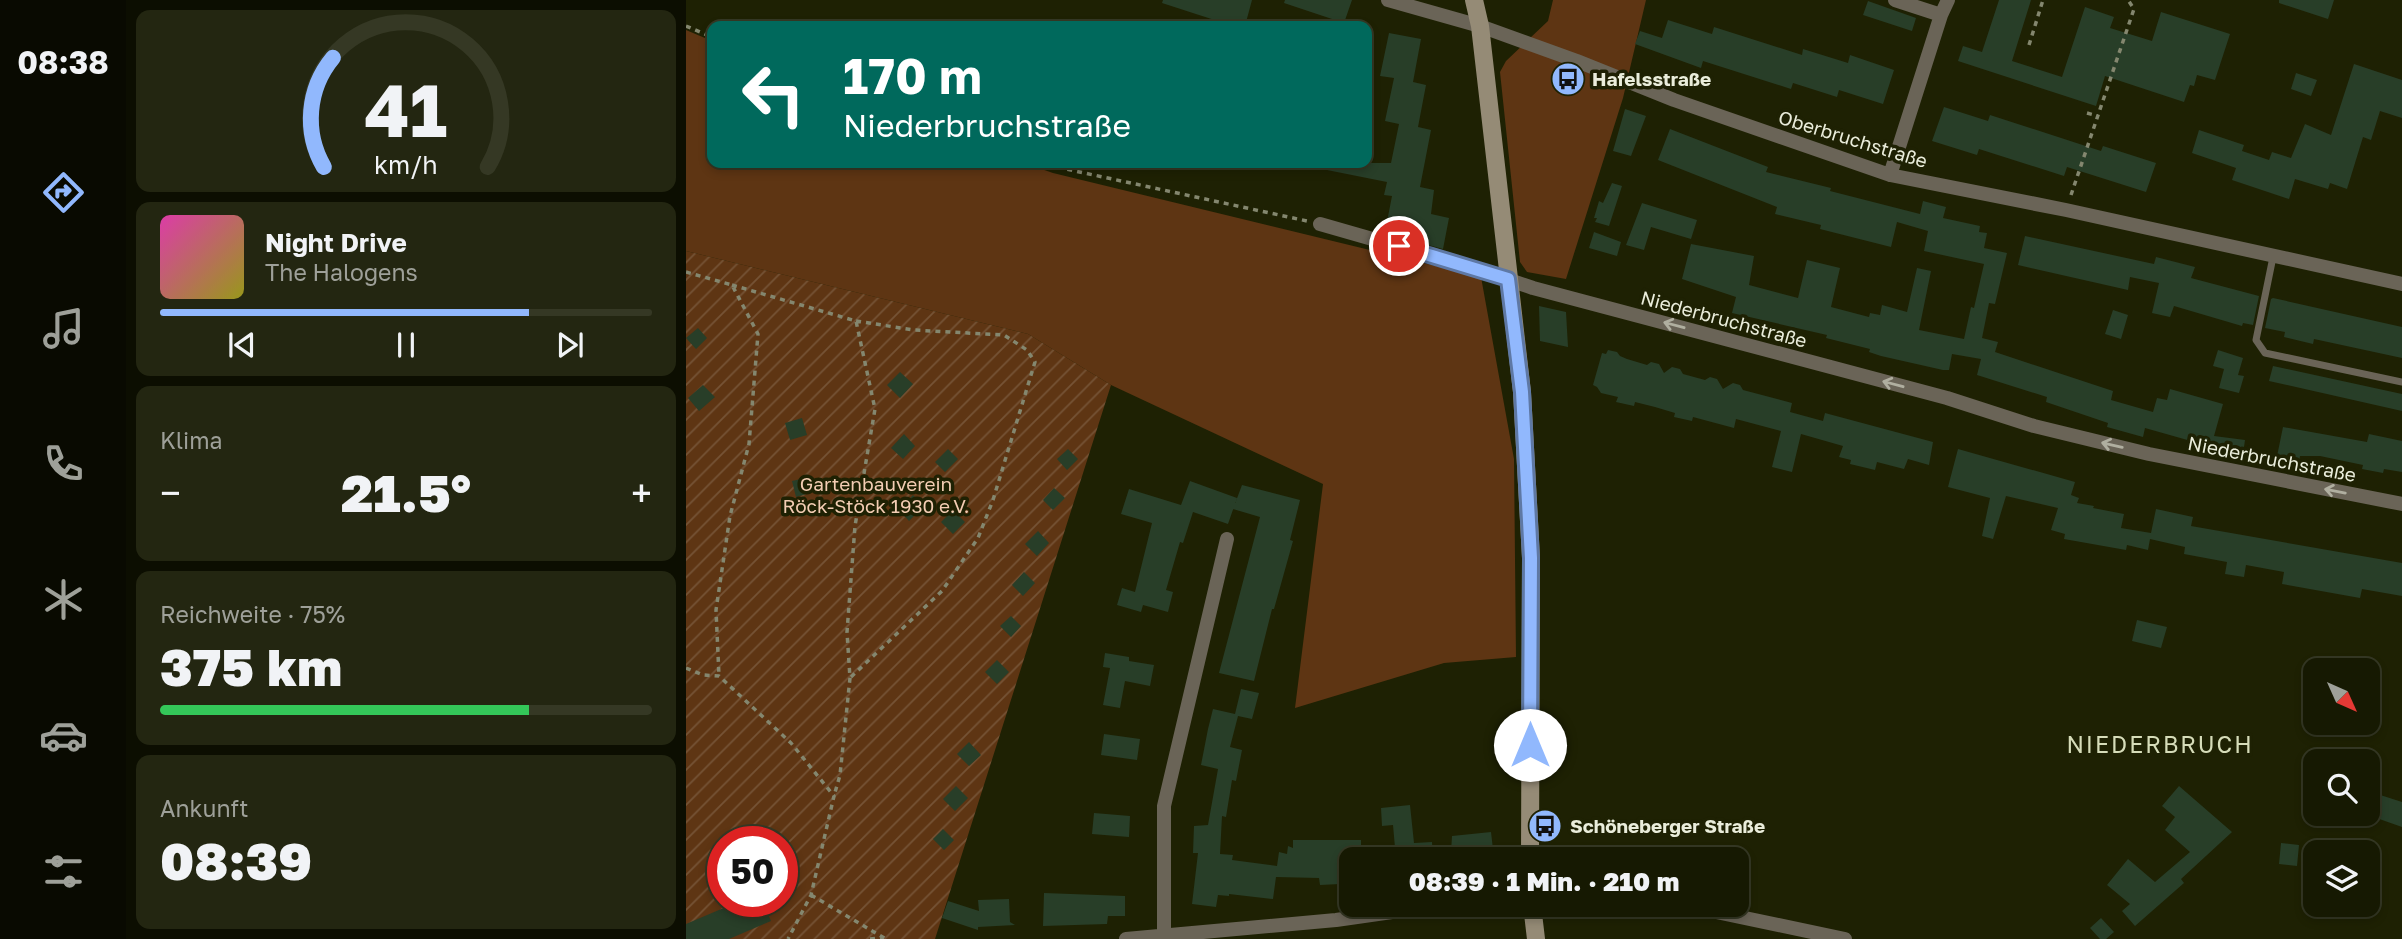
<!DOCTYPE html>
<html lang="de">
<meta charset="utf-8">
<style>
body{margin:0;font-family:"Golos Text",sans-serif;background:#232611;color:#f1f3f6;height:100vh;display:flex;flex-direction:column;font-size:26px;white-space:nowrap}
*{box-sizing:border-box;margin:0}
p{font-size:23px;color:#9ea099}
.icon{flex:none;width:38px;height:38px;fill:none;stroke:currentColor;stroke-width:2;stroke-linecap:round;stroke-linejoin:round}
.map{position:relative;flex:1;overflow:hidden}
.side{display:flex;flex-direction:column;gap:10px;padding:10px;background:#0c0e01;width:560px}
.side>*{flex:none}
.guide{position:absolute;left:21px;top:21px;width:665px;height:147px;border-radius:14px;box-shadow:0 4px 10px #0003,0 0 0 2px #353824;background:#00695c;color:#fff;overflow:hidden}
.needle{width:46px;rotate:135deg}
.fabs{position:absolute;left:1617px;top:658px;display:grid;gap:14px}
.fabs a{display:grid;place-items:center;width:77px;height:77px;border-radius:14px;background:#161902;box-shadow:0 4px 10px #0003,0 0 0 2px #353824;font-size:35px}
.speed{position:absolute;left:21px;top:826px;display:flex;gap:14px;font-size:35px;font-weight:700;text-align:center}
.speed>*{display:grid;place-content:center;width:91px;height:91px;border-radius:50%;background:#161902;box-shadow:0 4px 10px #0003,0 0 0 2px #353824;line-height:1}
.speed .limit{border:10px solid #d22;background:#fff;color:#111}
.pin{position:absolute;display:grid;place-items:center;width:60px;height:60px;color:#fff;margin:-30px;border:4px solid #fff;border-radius:50%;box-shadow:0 2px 7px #0007}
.me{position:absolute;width:77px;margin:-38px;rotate:0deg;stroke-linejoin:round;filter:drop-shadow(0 0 5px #0008)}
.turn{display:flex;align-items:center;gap:24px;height:147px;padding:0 21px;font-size:32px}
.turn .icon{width:91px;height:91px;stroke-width:2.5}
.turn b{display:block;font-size:49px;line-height:60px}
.big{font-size:52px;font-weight:800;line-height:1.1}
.side .widget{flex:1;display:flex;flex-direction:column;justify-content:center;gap:10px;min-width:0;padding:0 24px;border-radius:14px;background:#232611}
.side .dial{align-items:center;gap:0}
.dial svg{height:182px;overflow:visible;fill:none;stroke:#353824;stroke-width:7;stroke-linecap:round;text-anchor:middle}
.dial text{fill:#f1f3f6;stroke:none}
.song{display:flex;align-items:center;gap:21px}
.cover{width:84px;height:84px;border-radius:10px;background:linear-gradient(135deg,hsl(320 70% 55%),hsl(60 70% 35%))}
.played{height:7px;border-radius:4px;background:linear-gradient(90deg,#91b8fd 75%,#353824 75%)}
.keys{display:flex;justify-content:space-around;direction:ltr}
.heat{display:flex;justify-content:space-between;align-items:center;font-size:38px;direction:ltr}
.charge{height:10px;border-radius:5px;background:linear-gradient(90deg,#34c759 75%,#353824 0)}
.trip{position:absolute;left:653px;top:847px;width:410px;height:70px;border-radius:14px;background:#161902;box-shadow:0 4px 10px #0003,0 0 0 2px #353824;font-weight:800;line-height:70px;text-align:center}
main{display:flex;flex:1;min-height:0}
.dock{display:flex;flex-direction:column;width:126px;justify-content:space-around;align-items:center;background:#090a01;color:#9ea099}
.dock .icon{width:49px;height:49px}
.dock .current{color:#91b8fd}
.dock b{font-size:32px;color:#f1f3f6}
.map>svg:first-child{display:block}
.grass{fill:#5e3513}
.garden{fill:url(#garden-furrows);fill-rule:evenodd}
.building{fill:#283e28}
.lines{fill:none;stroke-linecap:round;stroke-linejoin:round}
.path{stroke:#84876f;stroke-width:3.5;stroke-dasharray:5 5;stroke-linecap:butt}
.service{stroke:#6a6457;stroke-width:7}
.minor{stroke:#6a6457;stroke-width:14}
.secondary{stroke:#958b76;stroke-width:18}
.oneway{stroke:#b0afa0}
.route-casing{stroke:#5e78a4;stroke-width:18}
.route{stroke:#91b8fd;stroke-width:12}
.labels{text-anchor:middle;stroke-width:7;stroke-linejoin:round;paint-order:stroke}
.poi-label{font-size:19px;font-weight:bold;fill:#eaeddb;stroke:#1e2103;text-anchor:start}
.street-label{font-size:19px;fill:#eaeddb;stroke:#1e2103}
.park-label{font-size:19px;fill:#f3cdb3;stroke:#1e2103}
.quarter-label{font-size:23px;letter-spacing:2px;fill:#d6dcb9;stroke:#1e2103}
</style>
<main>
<nav class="dock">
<b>08:38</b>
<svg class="icon current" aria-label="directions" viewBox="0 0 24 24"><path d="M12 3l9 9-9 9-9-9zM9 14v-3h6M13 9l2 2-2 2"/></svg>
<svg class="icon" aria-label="music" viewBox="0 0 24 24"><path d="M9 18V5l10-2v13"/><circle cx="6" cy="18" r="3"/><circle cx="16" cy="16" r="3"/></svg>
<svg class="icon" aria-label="phone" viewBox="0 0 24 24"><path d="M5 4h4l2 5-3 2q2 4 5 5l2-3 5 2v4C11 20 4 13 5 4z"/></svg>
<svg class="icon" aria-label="climate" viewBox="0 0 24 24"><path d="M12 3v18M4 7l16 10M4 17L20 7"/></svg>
<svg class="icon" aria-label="car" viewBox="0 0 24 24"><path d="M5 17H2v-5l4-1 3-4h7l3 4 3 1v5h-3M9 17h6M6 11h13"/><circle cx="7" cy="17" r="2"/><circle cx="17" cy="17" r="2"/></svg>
<svg class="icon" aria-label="filters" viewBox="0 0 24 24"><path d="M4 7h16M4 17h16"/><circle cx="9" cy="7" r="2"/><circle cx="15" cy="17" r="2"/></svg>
</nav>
<section class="side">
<div class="widget dial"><svg viewBox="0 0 100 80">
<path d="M14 69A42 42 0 1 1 86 69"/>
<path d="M14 69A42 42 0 0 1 18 21" stroke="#91b8fd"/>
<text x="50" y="56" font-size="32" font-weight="700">41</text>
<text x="50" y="72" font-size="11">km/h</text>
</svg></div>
<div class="widget">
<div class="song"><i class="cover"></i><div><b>Night Drive</b><p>The Halogens</p></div></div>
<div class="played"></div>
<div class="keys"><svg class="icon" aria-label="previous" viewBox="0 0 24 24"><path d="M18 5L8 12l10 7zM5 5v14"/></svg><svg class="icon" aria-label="pause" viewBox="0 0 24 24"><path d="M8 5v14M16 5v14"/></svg><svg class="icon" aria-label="next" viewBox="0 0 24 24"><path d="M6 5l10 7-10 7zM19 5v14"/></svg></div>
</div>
<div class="widget"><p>Klima</p>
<div class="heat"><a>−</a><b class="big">21.5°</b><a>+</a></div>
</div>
<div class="widget"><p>Reichweite · 75%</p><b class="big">375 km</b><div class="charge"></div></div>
<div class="widget"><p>Ankunft</p><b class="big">08:39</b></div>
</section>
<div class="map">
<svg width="1716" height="939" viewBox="0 0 1716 939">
<defs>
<pattern id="garden-furrows" width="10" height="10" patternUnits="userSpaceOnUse" patternTransform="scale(1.75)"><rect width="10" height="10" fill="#5e3513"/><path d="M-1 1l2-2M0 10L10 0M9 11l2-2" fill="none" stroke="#755335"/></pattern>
</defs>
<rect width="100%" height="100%" fill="#1e2103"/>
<path class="grass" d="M 867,0 L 960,0 L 937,98 L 880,279 L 841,272 L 834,262 L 814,72 L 820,61 L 862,21 Z
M 0,30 L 26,41 L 26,163 L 338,163 L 367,173 L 795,277 L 828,459 L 830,657 L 758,663 L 609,708 L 637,484 L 425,385 L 342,334 L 0,251 Z"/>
<path class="garden" d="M 0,251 L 342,334 L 425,385 L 249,939 L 0,939 ZM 37,842 L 96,842 L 96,901 L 37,901 Z"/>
<path class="building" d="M 477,0 L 566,0 L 559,26 L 547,26 L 476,3 Z
M 599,0 L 666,0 L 658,23 L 598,3 Z
M 1313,0 L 1345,0 L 1326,61 L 1376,77 L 1399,7 L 1428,17 L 1424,28 L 1466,41 L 1475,12 L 1544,34 L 1529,80 L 1511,75 L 1508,86 L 1504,85 L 1498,102 L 1419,76 L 1410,106 L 1272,61 L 1277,46 L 1296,52 Z
M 1593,0 L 1648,0 L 1642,19 L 1593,3 Z
M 1182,1 L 1230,18 L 1226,31 L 1177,15 Z
M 982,20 L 1026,34 L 1028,27 L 1116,55 L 1117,49 L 1162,63 L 1164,55 L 1208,70 L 1197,104 L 1153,90 L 1151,97 L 1107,83 L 1105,89 L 1017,61 L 1015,68 L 949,44 L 954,31 L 976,38 Z
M 703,33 L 735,39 L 727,82 L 740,85 L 732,127 L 745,130 L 734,187 L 748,190 L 745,214 L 763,218 L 757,249 L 735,243 L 735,241 L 699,232 L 706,196 L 698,195 L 701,182 L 641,170 L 642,163 L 705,163 L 713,124 L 699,121 L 708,78 L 694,76 Z
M 1668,64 L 1716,80 L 1716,118 L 1694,111 L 1685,140 L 1677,137 L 1661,189 L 1644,183 L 1642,189 L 1609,179 L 1603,199 L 1546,180 L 1550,168 L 1506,153 L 1513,130 L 1558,145 L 1556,151 L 1583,160 L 1586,152 L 1605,158 L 1619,124 L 1645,135 Z
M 1610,73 L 1631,80 L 1625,96 L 1605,89 Z
M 1258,107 L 1302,121 L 1304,115 L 1415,151 L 1417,146 L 1470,163 L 1460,192 L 1381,167 L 1378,176 L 1293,149 L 1291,155 L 1246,141 Z
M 939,109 L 960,116 L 945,156 L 927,151 Z
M 984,129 L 1082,167 L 1080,172 L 1145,188 L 1144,191 L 1234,214 L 1237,201 L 1260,207 L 1257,218 L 1294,226 L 1293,232 L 1301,233 L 1298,248 L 1321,253 L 1309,304 L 1303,303 L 1296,338 L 1312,342 L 1309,352 L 1427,391 L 1425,400 L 1467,412 L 1471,398 L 1481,400 L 1484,389 L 1537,404 L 1528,436 L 1559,440 L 1556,461 L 1510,452 L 1512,443 L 1459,428 L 1457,437 L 1421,427 L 1422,423 L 1360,402 L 1361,397 L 1291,375 L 1295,359 L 1266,354 L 1263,370 L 1257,370 L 1195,356 L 1183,352 L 1184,349 L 1140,338 L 1141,335 L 1046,313 L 1050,297 L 996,279 L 1005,244 L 1068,256 L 1063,285 L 1112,298 L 1121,260 L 1154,268 L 1145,307 L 1183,317 L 1184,313 L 1194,315 L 1196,305 L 1221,312 L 1231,268 L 1245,271 L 1233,330 L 1278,339 L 1285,307 L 1288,308 L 1298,264 L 1238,251 L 1242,231 L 1211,222 L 1205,247 L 1134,229 L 1135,225 L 1089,214 L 1091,207 L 972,160 Z
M 926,183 L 936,186 L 923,226 L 909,222 L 911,218 L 908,218 L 913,201 L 917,203 Z
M 956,203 L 1011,220 L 1005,239 L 965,227 L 958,250 L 940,245 Z
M 908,232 L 935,242 L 931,256 L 903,248 Z
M 1339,236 L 1468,264 L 1470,257 L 1509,267 L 1505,278 L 1573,296 L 1567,325 L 1557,323 L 1556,326 L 1488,306 L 1484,317 L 1466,313 L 1473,283 L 1444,277 L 1442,290 L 1332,265 Z
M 1587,298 L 1716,327 L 1716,358 L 1628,339 L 1627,344 L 1598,337 L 1599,332 L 1579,328 L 1585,299 Z
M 853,306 L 880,312 L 882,347 L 854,341 Z
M 1427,310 L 1442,315 L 1435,339 L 1419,334 Z
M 12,328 L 21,338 L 10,349 L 0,338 Z
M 922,350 L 931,352 L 934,356 L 941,359 L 961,365 L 965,362 L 973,364 L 978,373 L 986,367 L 994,369 L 997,374 L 1019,380 L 1024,377 L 1031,379 L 1037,389 L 1047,383 L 1054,385 L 1057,390 L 1106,403 L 1104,412 L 1137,421 L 1139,413 L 1247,442 L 1243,465 L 1222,459 L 1218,469 L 1191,462 L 1189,470 L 1164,464 L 1165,460 L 1153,457 L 1157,446 L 1115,434 L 1106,472 L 1086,467 L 1095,431 L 1050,419 L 1048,428 L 1007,417 L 1006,421 L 988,417 L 989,413 L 969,407 L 949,402 L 948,406 L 930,402 L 932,397 L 915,393 L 911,387 L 907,385 L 916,353 L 920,354 Z
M 1532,350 L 1557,358 L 1552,375 L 1558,376 L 1553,393 L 1533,388 L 1538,369 L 1527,366 Z
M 1587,366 L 1716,394 L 1716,411 L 1583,381 Z
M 214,372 L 227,384 L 214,398 L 201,385 Z
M 17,385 L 29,397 L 13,411 L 2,398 Z
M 116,418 L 121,435 L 104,440 L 99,423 Z
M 1597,427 L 1681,442 L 1683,434 L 1716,441 L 1716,472 L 1698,469 L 1697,473 L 1676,469 L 1677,465 L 1634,456 L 1614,456 L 1611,470 L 1589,466 Z
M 218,434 L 229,446 L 217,459 L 205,448 Z
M 262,449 L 272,459 L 259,472 L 249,462 Z
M 382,449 L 392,459 L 381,470 L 371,459 Z
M 1272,449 L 1389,482 L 1385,495 L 1393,498 L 1391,503 L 1408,506 L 1407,508 L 1438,514 L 1435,528 L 1465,533 L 1470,509 L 1507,517 L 1505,526 L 1716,563 L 1716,596 L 1676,589 L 1674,598 L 1596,584 L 1598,572 L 1560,565 L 1558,577 L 1539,574 L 1541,562 L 1498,554 L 1499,547 L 1464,539 L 1462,550 L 1441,545 L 1440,550 L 1378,539 L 1379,534 L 1365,530 L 1372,508 L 1320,496 L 1307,539 L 1296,536 L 1304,498 L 1262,487 Z
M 119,478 L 124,493 L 110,497 L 106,481 Z
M 504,481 L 551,498 L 542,524 L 507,512 L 497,543 L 494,542 L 480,590 L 487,592 L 482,612 L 457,605 L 455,612 L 431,605 L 436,588 L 449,592 L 466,523 L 435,514 L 443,489 L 495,505 Z
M 556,485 L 614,500 L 604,540 L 607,541 L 588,609 L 586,609 L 568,681 L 533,673 L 574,517 L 547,509 Z
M 368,488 L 379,498 L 367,510 L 357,500 Z
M 227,495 L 238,506 L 223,521 L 213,510 Z
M 267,510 L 279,522 L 267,534 L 255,522 Z
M 352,531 L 363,543 L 351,556 L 339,544 Z
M 338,572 L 349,583 L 337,596 L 326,585 Z
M 325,616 L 335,626 L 325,637 L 314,626 Z
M 1451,620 L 1481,627 L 1475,648 L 1446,641 Z
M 419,653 L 443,657 L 443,661 L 468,665 L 464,686 L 439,681 L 434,708 L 417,705 L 424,668 L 417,667 Z
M 311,660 L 323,672 L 311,684 L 299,672 Z
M 555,689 L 573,693 L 566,719 L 552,716 L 544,747 L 556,750 L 550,781 L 546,780 L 540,817 L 536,816 L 534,854 L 547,855 L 546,860 L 591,866 L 593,852 L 601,854 L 602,846 L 607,848 L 607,840 L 675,840 L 675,859 L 665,859 L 665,866 L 654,866 L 654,884 L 634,885 L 633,878 L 590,877 L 587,899 L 543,894 L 543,896 L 532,895 L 530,907 L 506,904 L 512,853 L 507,853 L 508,826 L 522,825 L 532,769 L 515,765 L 522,729 L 527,709 L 549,714 Z
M 418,734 L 454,739 L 451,760 L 415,755 Z
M 283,742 L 295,755 L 283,766 L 271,754 Z
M 270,786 L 282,798 L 269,811 L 257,799 Z
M 1493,786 L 1546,832 L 1495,879 L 1498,883 L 1449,926 L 1436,911 L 1444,904 L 1421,885 L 1442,859 L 1469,882 L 1504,852 L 1479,830 L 1489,817 L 1476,806 Z
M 1685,792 L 1716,802 L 1716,827 L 1682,815 L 1682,800 Z
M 724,805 L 728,843 L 746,842 L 747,859 L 710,859 L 707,825 L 696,826 L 695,808 Z
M 408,813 L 444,816 L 443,837 L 406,834 Z
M 257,829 L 268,840 L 258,850 L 247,839 Z
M 805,832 L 808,858 L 779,859 L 778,851 L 765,852 L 766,836 Z
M 1595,843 L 1613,845 L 1611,866 L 1593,864 Z
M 358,893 L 439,896 L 439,916 L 422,916 L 421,924 L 357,926 Z
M 323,899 L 324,922 L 329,925 L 292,927 L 292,930 L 256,918 L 262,901 L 293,911 L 292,900 Z
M 54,901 L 76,901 L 85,921 L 43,939 L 0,939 L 0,924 Z
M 1415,918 L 1428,932 L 1420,939 L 1414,939 L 1404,928 Z"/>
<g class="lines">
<path class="path" d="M 0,26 L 26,37
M 1343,45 L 1357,0
M 1401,113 L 1412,116
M 352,163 L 621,221
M 1385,195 L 1448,9 L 1442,0
M 0,272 L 46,285 L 72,334 L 63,444 L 44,516 L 30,610 L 33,676
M 46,285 L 170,321 L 189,409 L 169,526 L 161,632 L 164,678 L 154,775 L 148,796
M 0,668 L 17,675 L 33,676 L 105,743 L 148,796 L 125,895 L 102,939
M 165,677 L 256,591 L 292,538 L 307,500 L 349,362 L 341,350 L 318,335 L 228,330 L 170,321
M 125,895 L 200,939
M 184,939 L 196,938"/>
<path class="service" d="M 1587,257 L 1570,340 L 1579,353 L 1716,382"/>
<path class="minor" d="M 702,0 L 794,26 L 891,61 L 988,100 L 1204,175 L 1380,210 L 1716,284
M 1209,0 L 1255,15
M 1204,175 L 1255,15 L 1262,0
M 634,224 L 791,269 L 847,288 L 1261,398 L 1348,426 L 1463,454 L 1716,504
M 997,905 L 1159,939
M 478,935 L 478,806 L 541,539
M 440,939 L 650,920 L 755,905"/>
<path class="secondary" d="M 788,0 L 794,26 L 836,392 L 845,558 L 844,859
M 846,905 L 850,939"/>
</g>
<defs><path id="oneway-shaft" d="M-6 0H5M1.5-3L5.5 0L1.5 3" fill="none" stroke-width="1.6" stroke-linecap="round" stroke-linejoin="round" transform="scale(1.75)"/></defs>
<g class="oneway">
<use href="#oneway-shaft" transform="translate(988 325) rotate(-165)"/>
<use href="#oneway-shaft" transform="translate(1207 384) rotate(-165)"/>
<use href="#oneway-shaft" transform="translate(1426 445) rotate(-167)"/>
<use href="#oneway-shaft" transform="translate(1649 491) rotate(-169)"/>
</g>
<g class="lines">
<defs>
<path id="route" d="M 713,246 L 822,279 L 836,392 L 845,558 L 844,745"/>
</defs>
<use href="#route" class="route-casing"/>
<use href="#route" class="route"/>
</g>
<defs>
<symbol id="bus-disc" viewBox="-11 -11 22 22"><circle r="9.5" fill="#91b8fd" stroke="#1e2103"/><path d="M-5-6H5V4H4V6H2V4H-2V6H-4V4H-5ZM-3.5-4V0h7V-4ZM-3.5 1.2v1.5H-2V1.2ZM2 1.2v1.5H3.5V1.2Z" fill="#111"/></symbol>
</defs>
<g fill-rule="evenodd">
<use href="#bus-disc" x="863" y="60" width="38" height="38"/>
<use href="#bus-disc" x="840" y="807" width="38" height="38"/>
</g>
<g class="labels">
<g class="poi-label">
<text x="906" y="86">Hafelsstraße</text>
<text x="884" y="833">Schöneberger Straße</text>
</g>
<g class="street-label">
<text transform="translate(1167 139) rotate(17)" y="7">Oberbruchstraße</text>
<text transform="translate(1038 319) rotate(15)" y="7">Niederbruchstraße</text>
<text transform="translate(1586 459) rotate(11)" y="7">Niederbruchstraße</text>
</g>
<g class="park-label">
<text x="190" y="491">Gartenbauverein<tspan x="190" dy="22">Röck-Stöck 1930 e.V.</tspan></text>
</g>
<g class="quarter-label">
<text x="1474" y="753">NIEDERBRUCH</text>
</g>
</g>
</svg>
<div class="fabs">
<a><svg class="needle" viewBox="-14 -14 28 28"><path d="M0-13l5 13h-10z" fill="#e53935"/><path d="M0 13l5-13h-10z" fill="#9ea099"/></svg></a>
<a><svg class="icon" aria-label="search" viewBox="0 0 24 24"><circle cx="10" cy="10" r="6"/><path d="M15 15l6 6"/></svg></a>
<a><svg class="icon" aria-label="layers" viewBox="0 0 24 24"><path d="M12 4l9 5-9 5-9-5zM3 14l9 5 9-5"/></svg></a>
</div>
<div class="speed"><div class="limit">50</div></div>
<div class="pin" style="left:713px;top:246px;background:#d93025"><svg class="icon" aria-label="arrive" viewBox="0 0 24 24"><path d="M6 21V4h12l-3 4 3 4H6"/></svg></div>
<svg class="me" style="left:844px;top:745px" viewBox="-20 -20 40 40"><circle r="19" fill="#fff"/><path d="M0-13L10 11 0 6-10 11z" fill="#91b8fd"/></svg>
<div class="trip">08:39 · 1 Min. · 210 m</div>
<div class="guide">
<div class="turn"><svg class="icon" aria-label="left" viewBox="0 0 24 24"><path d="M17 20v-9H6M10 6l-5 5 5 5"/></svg><div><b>170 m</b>Niederbruchstraße</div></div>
</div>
</div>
</main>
